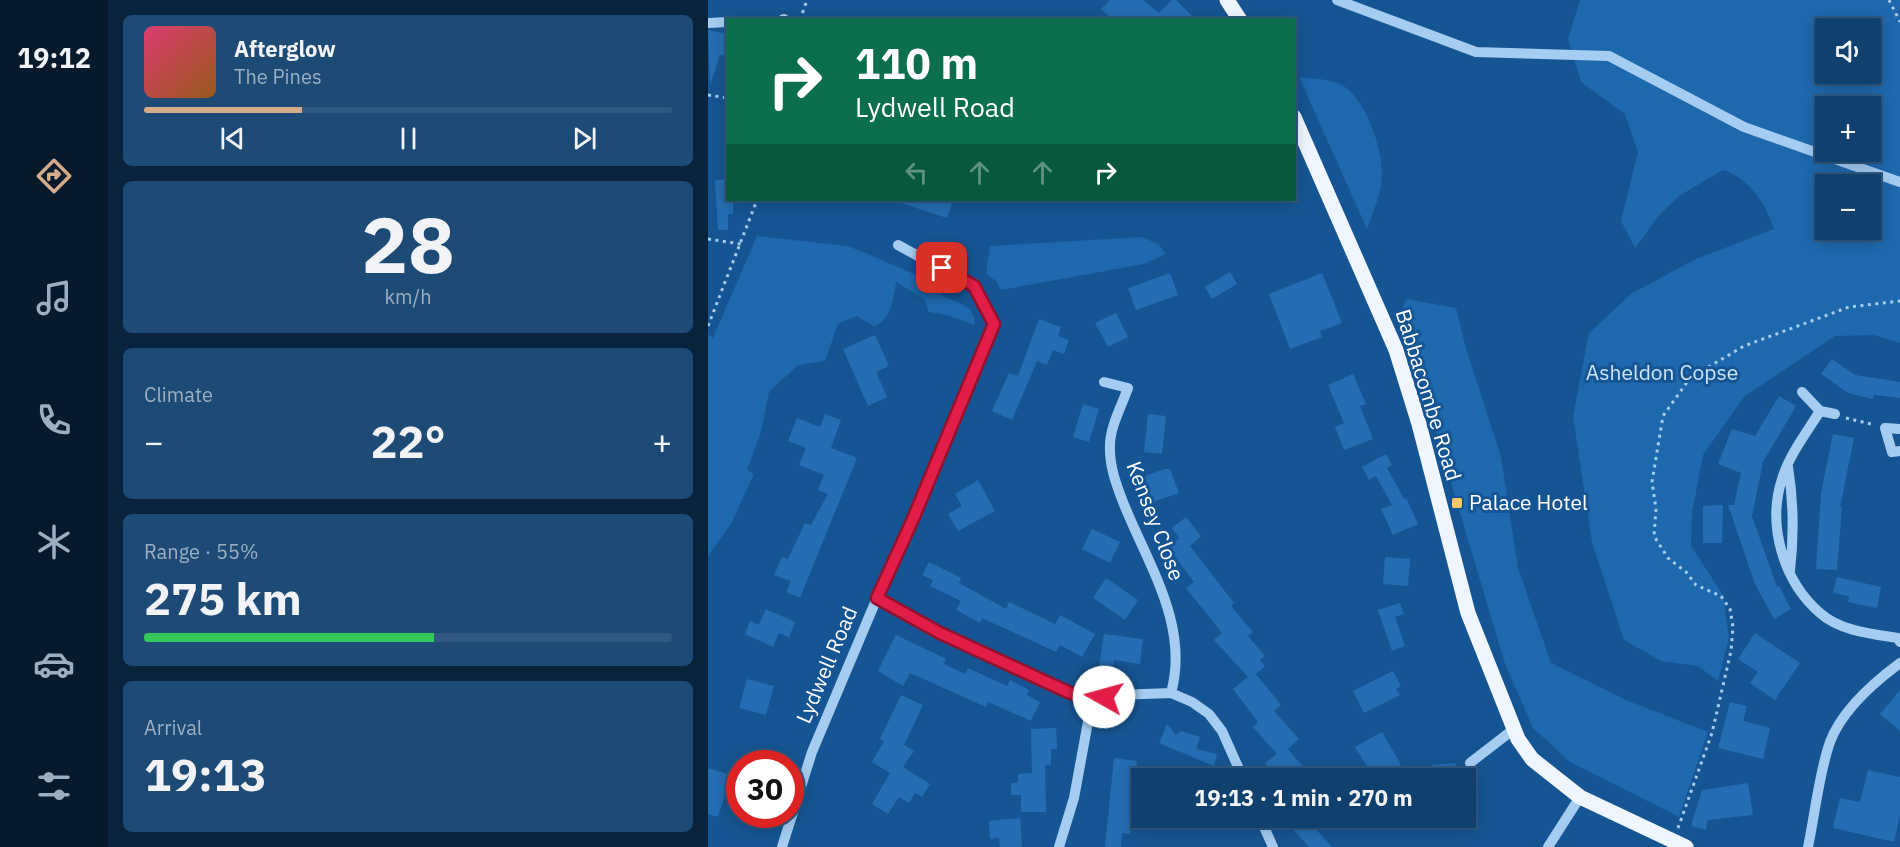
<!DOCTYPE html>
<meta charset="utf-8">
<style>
body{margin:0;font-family:"IBM Plex Sans",sans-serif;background:#1e4b76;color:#f1f3f6;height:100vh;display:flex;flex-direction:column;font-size:22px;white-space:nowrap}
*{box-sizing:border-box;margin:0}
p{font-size:20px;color:#9cafc2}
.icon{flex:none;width:33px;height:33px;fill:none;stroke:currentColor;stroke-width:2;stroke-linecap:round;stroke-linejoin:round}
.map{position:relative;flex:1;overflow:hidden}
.panel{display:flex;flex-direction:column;gap:15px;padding:15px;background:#09233c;width:600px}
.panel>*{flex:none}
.guide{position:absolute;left:18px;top:18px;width:570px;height:183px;border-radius:0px;box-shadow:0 3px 15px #0003,0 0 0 2px #305981;background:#0b6e4f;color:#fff;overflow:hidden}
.tools{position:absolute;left:1107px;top:18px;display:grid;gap:12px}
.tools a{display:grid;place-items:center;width:66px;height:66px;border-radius:0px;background:#10406e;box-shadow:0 3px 15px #0003,0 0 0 2px #305981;font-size:30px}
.speed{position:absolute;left:18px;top:750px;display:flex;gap:12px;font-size:30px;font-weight:700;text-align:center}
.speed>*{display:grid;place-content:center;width:78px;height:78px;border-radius:50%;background:#10406e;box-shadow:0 3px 15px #0003,0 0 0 2px #305981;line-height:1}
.speed .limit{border:9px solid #d22;background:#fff;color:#111}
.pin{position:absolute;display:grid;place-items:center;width:51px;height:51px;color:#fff;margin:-26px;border-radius:12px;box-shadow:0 3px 9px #0006}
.me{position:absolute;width:66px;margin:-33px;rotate:277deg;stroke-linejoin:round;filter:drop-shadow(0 0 4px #0008)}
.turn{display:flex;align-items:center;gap:21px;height:126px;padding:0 30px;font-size:27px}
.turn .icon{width:78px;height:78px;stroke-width:2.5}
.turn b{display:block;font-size:42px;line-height:51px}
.lanes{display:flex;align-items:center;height:57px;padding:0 30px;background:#0003;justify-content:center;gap:30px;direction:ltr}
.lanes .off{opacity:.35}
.big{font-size:45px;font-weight:700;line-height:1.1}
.panel .widget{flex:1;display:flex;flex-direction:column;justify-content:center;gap:9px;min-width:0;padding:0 21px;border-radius:9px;background:#1e4b76}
.panel .dial{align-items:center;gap:0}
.dial b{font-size:78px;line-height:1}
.song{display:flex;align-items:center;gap:18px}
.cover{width:72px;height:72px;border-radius:9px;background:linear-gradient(135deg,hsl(340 70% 55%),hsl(30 70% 35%))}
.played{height:6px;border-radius:3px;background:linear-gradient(90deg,#d6ab8b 30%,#305981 30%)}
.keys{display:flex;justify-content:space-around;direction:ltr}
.heat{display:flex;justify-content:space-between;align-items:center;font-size:33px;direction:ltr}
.charge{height:9px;border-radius:4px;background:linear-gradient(90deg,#34c759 55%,#305981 0)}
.trip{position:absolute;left:423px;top:768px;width:345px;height:60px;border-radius:0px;background:#10406e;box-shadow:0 3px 15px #0003,0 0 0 2px #305981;font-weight:700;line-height:60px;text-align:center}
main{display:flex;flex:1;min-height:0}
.menu{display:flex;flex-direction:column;width:108px;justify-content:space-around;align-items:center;background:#061a2c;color:#9cafc2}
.menu .icon{width:42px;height:42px}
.menu .on{color:#d6ab8b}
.menu b{font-size:27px;color:#f1f3f6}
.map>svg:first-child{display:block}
.green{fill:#1e68ad;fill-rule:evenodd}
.building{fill:#246db2}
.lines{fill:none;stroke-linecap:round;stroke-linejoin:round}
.path{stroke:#a5ccf1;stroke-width:3;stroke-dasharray:3 4.5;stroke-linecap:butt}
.minor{stroke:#a5ccf1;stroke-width:10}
.major{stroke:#eff6ff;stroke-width:15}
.route-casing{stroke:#92132f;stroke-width:15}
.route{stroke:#e11d48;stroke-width:10}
.poi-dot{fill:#ffc865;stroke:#165593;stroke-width:2}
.labels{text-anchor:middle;stroke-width:6;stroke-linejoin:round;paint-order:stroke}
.park-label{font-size:21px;fill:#cce5fc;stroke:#165593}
.street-label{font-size:21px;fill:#fff;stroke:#165593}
.poi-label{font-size:21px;fill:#fff;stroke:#165593;text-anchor:start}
</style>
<main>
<nav class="menu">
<b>19:12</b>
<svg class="icon on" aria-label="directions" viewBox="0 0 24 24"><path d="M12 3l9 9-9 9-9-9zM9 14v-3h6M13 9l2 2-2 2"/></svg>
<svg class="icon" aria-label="music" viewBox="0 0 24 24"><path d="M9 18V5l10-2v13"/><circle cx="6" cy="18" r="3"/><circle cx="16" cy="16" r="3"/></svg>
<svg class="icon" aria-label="phone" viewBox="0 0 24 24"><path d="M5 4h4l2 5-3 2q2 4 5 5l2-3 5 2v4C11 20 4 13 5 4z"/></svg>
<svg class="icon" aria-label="climate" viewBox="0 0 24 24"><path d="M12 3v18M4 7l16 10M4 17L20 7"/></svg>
<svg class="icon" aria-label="car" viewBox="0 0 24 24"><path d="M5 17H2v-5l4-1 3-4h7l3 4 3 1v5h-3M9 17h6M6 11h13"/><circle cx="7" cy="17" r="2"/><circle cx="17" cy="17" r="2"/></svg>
<svg class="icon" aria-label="filters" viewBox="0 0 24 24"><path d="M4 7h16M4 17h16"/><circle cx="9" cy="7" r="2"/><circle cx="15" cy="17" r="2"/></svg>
</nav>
<section class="panel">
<div class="widget">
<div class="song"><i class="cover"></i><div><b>Afterglow</b><p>The Pines</p></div></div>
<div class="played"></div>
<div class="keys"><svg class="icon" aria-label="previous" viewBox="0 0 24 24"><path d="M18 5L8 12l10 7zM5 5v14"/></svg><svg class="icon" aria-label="pause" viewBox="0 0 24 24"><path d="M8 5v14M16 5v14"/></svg><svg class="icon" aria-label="next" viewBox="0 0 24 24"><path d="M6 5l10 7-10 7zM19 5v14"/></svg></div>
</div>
<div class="widget dial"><b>28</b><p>km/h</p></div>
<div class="widget"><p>Climate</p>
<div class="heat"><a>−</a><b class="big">22°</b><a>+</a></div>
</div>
<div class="widget"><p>Range · 55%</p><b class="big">275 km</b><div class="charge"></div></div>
<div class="widget"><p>Arrival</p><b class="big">19:13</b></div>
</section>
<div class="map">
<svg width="1192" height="847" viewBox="0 0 1192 847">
<rect width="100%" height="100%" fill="#165593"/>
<path class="green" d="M 872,0 L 1192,0 L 1192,343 L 1166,335 L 1127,336 L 1037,396 L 995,455 L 984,513 L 983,546 L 1015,595 L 1021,638 L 1010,681 L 990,666 L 953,661 L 916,640 L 884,542 L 865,416 L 881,333 L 924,293 L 988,259 L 1066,229 C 1057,203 1042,179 1015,170 L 971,196 L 952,214 L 927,248 L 913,221 L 930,152 L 917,114 L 873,82 L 860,39 ZM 1118,28 L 1162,28 L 1162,74 L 1118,74 ZM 1118,106 L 1162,106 L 1162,152 L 1118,152 ZM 1118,184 L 1162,184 L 1162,230 L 1118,230 Z
M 591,77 C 605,79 624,78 637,87 C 660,103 678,157 673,184 C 671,199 664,215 659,229 Z
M 49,236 L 139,246 L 153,251 L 208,275 L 238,297 L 261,308 L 267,319 L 266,325 L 239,315 L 221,312 L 216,299 L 188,282 C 185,301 184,317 167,327 L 149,316 L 130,324 L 117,361 L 90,365 L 61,392 L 53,432 L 39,470 L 46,474 L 23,524 L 0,556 L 0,334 L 5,338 Z
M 434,237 L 450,244 L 458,254 L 436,264 L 293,290 L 288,281 L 278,274 L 282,246 Z
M 698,299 L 748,308 L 757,345 L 793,457 L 810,568 L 843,663 L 918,700 L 1000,732 L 971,817 L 862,762 L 825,728 L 797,664 L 722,412 L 691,317 Z"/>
<path class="building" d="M 402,0 L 435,0 L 451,13 L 464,0 L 468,0 L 488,20 L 405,20 L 393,9 Z
M 0,30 L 20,34 L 20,56 L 12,55 L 2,85 Z
M 20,179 L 20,200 L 25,200 L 25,214 L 20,214 L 20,230 L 10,230 L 7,180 Z
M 190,200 L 245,200 L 239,218 L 190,202 Z
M 522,272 L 529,284 L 504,299 L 497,287 Z
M 462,273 L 470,295 L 428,310 L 420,288 Z
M 614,273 L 634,323 L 612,331 L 614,337 L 582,349 L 561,294 Z
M 408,313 L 420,337 L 400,347 L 387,323 Z
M 331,319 L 353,327 L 350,336 L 361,340 L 356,354 L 345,350 L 339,365 L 329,361 L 304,420 L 284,411 L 301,373 L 310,376 Z
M 167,335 L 181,366 L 168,372 L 179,397 L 160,406 L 135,349 Z
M 1124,359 L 1147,375 L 1192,382 L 1192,398 L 1166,395 L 1165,399 L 1140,393 L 1113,374 Z
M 645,374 L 658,404 L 652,406 L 665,439 L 636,450 L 627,427 L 636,423 L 620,385 Z
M 1071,396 L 1088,406 L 1055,462 L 1044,516 L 1069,587 L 1071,586 L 1083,609 L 1066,619 L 1047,584 L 1020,505 L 1026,505 L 1033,473 L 1010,464 L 1024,429 L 1047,436 Z
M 375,404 L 391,409 L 381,442 L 365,437 Z
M 117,414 L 133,420 L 123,448 L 149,458 L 92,598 L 78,592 L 83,581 L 66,575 L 74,557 L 80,559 L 97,523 L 103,525 L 120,494 L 110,490 L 116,475 L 91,465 L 98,448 L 80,441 L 89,418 L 112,427 Z
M 440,414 L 458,416 L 454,454 L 436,452 Z
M 1125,434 L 1146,438 L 1132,507 L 1134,507 L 1129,570 L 1108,569 L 1113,493 Z
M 678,454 L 684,465 L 679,468 L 696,499 L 698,498 L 710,524 L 685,535 L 673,509 L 684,505 L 668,476 L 661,480 L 654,467 Z
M 457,469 L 462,469 L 471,493 L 445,502 L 436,476 Z
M 270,480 L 287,511 L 250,531 L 240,514 L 254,506 L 247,494 Z
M 1015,505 L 1014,543 L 995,543 L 995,506 Z
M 478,517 L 493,536 L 482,546 L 526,603 L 523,606 L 545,632 L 540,636 L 557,656 L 552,660 L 557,666 L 548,674 L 573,705 L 566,711 L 591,739 L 580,749 L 597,769 L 586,778 L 569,778 L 557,763 L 569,754 L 545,727 L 550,722 L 525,689 L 540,677 L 506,640 L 514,633 L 478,588 L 486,582 L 460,547 L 471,538 L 464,528 Z
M 384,529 L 412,542 L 402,563 L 374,549 Z
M 677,557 L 702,559 L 700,586 L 675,584 Z
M 221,562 L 253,578 L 251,583 L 298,609 L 301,602 L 347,624 L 352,615 L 387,634 L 374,657 L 352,645 L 348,652 L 274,618 L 272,623 L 248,610 L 253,601 L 222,586 L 225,580 L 214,575 Z
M 1129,577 L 1173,587 L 1169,608 L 1140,602 L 1141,596 L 1125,593 Z
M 398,578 L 430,600 L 417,620 L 385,598 Z
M 692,603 L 696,614 L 687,617 L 697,646 L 684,651 L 670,610 Z
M 58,609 L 87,622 L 81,637 L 71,633 L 65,647 L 37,634 L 42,621 L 51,625 Z
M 1047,633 L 1092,663 L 1067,700 L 1042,683 L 1050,672 L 1030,659 Z
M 396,634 L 435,639 L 432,664 L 406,660 L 405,668 L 391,666 Z
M 188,635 L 238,659 L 236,664 L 257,674 L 260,668 L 299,686 L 302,680 L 321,690 L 319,695 L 332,702 L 323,721 L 280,702 L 278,707 L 202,673 L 195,686 L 170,671 Z
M 685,671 L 693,686 L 688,689 L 692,695 L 656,713 L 645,691 Z
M 39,679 L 66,686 L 58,715 L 31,708 Z
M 1192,690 L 1192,731 L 1172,714 Z
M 193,695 L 215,705 L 196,745 L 206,751 L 195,767 L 222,784 L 214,797 L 207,793 L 201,803 L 191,797 L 180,814 L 164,804 L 182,773 L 164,762 L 176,741 L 172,739 Z
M 1022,702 L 1039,706 L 1035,721 L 1062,728 L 1055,759 L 1010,748 Z
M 459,724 L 468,735 L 473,731 L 492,737 L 488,749 L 509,754 L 506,766 L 451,743 Z
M 348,728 L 349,749 L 343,749 L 343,765 L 337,765 L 338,812 L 313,812 L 313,795 L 303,795 L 303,783 L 310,783 L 310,774 L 324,773 L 323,729 Z
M 674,732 L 693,765 L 687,769 L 693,778 L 666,778 L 647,747 Z
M 406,758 L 429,761 L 425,803 L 422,834 L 414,833 L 413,847 L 397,847 Z
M 748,763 L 749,778 L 725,778 L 724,765 Z
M 0,768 L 23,775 L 10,817 L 0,814 Z
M 1160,770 L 1192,777 L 1192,815 L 1186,842 L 1125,828 L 1132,798 L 1152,802 Z
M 1040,783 L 1045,815 L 999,820 L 998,830 L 983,826 L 994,790 Z
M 312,818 L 314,847 L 292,847 L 291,838 L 282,839 L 281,821 Z
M 595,818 L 613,818 L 605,826 L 624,847 L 601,847 L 584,828 Z"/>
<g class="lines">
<path class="path" d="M 1181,0 L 1192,22
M 92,20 L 99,0
M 0,95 L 20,98
M 0,239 L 33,244
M 0,326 L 49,200
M 1138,418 L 1167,425
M 970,828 L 1004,733 L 1023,651 L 1025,627 L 1022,609 L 1013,596 L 988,585 L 978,572 L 960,558 L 946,536 L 948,509 L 944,482 L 955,416 L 982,378 L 1036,346 L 1141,307 L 1192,301"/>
<path class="minor" d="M 629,0 L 768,52 L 901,56 L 1036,127 L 1192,182
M 74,20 L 76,19
M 0,23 L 20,22
M 396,382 L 420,388 C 414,405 402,427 402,445 C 401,465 408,484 415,502 C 439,563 482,625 463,693
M 1094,392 L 1112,411 C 1099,432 1081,455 1074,479 C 1059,525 1075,581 1112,613 C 1132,631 1164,634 1190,638 L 1192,642
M 1112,411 L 1127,414
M 1192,429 L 1177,428 L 1184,452 L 1192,451
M 1080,467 C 1086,503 1086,535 1082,571
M 169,598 L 232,633 L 360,692 L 384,700 L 408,695 L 463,693 L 484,702 L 501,714 L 514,731 L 535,778
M 762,763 L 806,729
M 552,818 L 565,847
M 74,847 L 104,752 L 169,598 L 205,519 L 286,324 L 266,287 L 190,245
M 351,847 L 366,798 L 384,700
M 840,847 L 872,797
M 1100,847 C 1107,814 1111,773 1122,742 C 1134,710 1165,683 1192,663"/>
<path class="major" d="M 519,0 L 532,20
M 586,117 L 688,350 L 711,424 L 760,613 L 810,739 L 824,759 L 872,797 L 978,847"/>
</g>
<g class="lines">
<defs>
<path id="route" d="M 234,268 L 266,286 L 286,324 L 205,519 L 169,598 L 232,633 L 360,692 L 384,700 L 396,697"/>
</defs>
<use href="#route" class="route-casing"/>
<use href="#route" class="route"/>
</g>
<rect class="poi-dot" x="743" y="497" width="12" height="12" rx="3"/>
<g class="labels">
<g class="park-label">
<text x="954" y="380">Asheldon Copse</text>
</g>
<g class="street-label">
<text transform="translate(720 395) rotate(73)" y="7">Babbacombe Road</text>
<text transform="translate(447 521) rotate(69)" y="7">Kensey Close</text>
<text transform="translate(119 665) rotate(-67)" y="7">Lydwell Road</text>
</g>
<g class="poi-label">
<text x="761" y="510">Palace Hotel</text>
</g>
</g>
</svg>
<div class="tools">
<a><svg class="icon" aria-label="sound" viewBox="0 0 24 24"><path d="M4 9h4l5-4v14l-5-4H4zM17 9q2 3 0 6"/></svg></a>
<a>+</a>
<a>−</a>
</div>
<div class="speed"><div class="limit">30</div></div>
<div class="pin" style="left:234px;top:268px;background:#d93025"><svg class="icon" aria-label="arrive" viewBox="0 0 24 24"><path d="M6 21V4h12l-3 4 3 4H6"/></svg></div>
<svg class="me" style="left:396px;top:697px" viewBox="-20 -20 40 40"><circle r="19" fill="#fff"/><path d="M0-13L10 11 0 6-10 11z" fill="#e11d48"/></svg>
<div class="trip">19:13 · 1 min · 270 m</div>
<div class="guide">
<div class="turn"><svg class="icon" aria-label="right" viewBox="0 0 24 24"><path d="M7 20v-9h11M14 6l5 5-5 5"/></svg><div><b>110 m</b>Lydwell Road</div></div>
<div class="lanes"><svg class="icon off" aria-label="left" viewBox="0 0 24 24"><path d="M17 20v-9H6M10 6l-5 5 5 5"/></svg><svg class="icon off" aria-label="ahead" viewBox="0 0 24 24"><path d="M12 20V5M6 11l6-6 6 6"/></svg><svg class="icon off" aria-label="ahead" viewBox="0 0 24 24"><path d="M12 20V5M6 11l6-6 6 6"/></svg><svg class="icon" aria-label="right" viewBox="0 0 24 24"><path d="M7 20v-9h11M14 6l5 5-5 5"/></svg></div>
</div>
</div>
</main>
